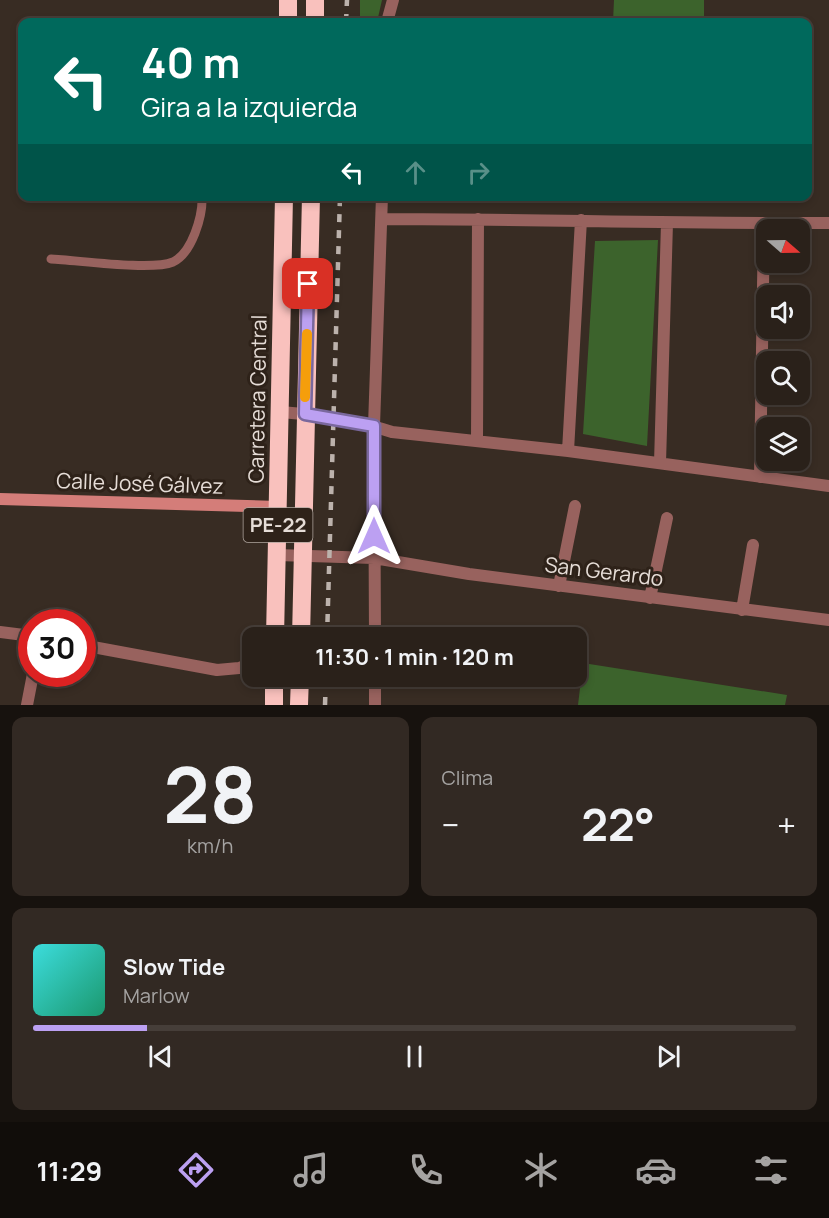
<!DOCTYPE html>
<html lang="es">
<meta charset="utf-8">
<style>
body{margin:0;font-family:Manrope,sans-serif;background:#322923;color:#f1f3f6;height:100vh;display:flex;flex-direction:column;font-size:22px;white-space:nowrap}
*{box-sizing:border-box;margin:0}
p{font-size:20px;color:#a5a3a2}
.icon{flex:none;width:33px;height:33px;fill:none;stroke:currentColor;stroke-width:2;stroke-linecap:round;stroke-linejoin:round}
.map{position:relative;height:705px;overflow:hidden}
.side{display:flex;flex-direction:column;gap:12px;padding:12px;background:#17120e;flex:1}
.side>*{flex:none}
.guide{position:absolute;left:18px;top:18px;width:794px;height:183px;border-radius:12px;box-shadow:0 3px 9px #0003,0 0 0 2px #463e39;background:#00695c;color:#fff;overflow:hidden}
.needle{width:39px;rotate:110deg}
.controls{position:absolute;left:756px;top:219px;display:grid;gap:12px}
.controls a{display:grid;place-items:center;width:54px;height:54px;border-radius:12px;background:#2a211a;box-shadow:0 3px 9px #0003,0 0 0 2px #463e39;font-size:30px}
.speed{position:absolute;left:18px;top:609px;display:flex;gap:12px;font-size:30px;font-weight:700;text-align:center}
.speed>*{display:grid;place-content:center;width:78px;height:78px;border-radius:50%;background:#2a211a;box-shadow:0 3px 9px #0003,0 0 0 2px #463e39;line-height:1}
.speed .limit{border:9px solid #d22;background:#fff;color:#111}
.pin{position:absolute;display:grid;place-items:center;width:51px;height:51px;color:#fff;margin:-26px;border-radius:12px;box-shadow:0 3px 9px #0006}
.me{position:absolute;width:66px;margin:-33px;rotate:0deg;stroke-linejoin:round;filter:drop-shadow(0 0 4px #0008)}
.turn{display:flex;align-items:center;gap:21px;height:126px;padding:0 24px;font-size:27px}
.turn .icon{width:78px;height:78px;stroke-width:2.5}
.turn b{display:block;font-size:42px;line-height:51px}
.lanes{display:flex;align-items:center;height:57px;padding:0 24px;background:#0003;justify-content:center;gap:30px;direction:ltr}
.lanes .off{opacity:.35}
.big{font-size:45px;font-weight:700;line-height:1.1}
.side .tile{flex:1;display:flex;flex-direction:column;justify-content:center;gap:9px;min-width:0;padding:0 21px;border-radius:12px;background:#322923}
.side .dial{align-items:center;gap:0}
.dial b{font-size:78px;line-height:1}
.song{display:flex;align-items:center;gap:18px}
.cover{width:72px;height:72px;border-radius:9px;background:linear-gradient(135deg,hsl(180 70% 55%),hsl(160 70% 35%))}
.played{height:6px;border-radius:3px;background:linear-gradient(90deg,#bca0f2 15%,#463e39 15%)}
.keys{display:flex;justify-content:space-around;direction:ltr}
.heat{display:flex;justify-content:space-between;align-items:center;font-size:33px;direction:ltr}
.side .tiles{flex:1;display:grid;gap:12px;grid-template-columns:1fr 1fr}
.tile:last-child{grid-column:span 2}
.trip{position:absolute;left:242px;top:627px;width:345px;height:60px;border-radius:12px;background:#2a211a;box-shadow:0 3px 9px #0003,0 0 0 2px #463e39;font-weight:700;line-height:60px;text-align:center}
.tab-bar{display:flex;height:96px;justify-content:space-around;align-items:center;background:#110d0a;color:#a5a3a2}
.tab-bar .icon{width:42px;height:42px}
.tab-bar .current{color:#bca0f2}
.tab-bar b{font-size:27px;color:#f1f3f6}
.map>svg:first-child{display:block}
.green{fill:#3c632c}
.lines{fill:none;stroke-linecap:round;stroke-linejoin:round}
.lane{stroke:#98625e;stroke-width:9}
.street{stroke:#98625e;stroke-width:12}
.secondary{stroke:#d47d79;stroke-width:12}
.highway{stroke:#f9c1bd;stroke-width:18}
.rail{stroke:#bcb2ac;stroke-width:4.5;stroke-dasharray:8 8;stroke-linecap:butt}
.route-casing{stroke:#7a689d;stroke-width:15}
.route{stroke:#bca0f2;stroke-width:10}
.slow{stroke:#f59e0b;stroke-width:10}
.labels{text-anchor:middle;stroke-width:6;stroke-linejoin:round;paint-order:stroke}
.shield{fill:#2e2219;stroke:#afa59e;stroke-width:1.5}
.shield-label{font-size:20px;font-weight:bold;fill:#e6ddd7}
.street-label{font-size:21px;fill:#e6ddd7;stroke:#2e2219}
</style>
<div class="map">
<svg width="829" height="705" viewBox="0 0 829 705">
<rect width="100%" height="100%" fill="#382c23"/>
<path class="green" d="M 360,0 L 382,0 L 377,22 L 360,22 Z
M 614,0 L 704,0 L 704,22 L 613,22 Z
M 658,240 L 647,446 L 583,434 L 595,241 Z
M 583,663 L 787,695 L 785,705 L 578,705 Z"/>
<g class="lines">
<path class="lane" d="M 51,259 C 77,260 151,271 173,262 C 192,253 203,216 202,196"/>
<path class="street" d="M 387,22 L 393,0
M 382,219 C 531,219 680,224 829,223
M 281,412 C 318,415 356,420 392,432 L 568,451 L 829,486
M 477,440 L 478,219
M 568,451 L 581,220
M 660,463 L 667,223
M 760,477 L 764,223
M 277,555 L 374,558 L 469,574 L 829,620
M 559,586 L 575,506
M 650,598 L 667,518
M 742,610 L 753,545
M 0,632 L 32,636
M 375,638 L 374,426 L 382,196
M 82,645 L 217,670 L 239,668 L 252,663
M 27,705 L 33,674
M 375,705 L 375,676"/>
<path class="secondary" d="M 0,499 L 278,507"/>
<path class="highway" d="M 288,22 L 288,0
M 315,22 L 315,0
M 275,638 L 284,196
M 301,638 L 311,196
M 274,705 L 274,676
M 299,705 L 300,676"/>
<path class="rail" d="M 346,22 L 347,0
M 327,638 L 340,196
M 325,705 L 326,676"/>
</g>
<g class="lines">
<defs>
<path id="route" d="M 308,284 L 305,414 L 374,426 L 374,536"/>
</defs>
<use href="#route" class="route-casing"/>
<use href="#route" class="route"/>
<path class="slow" d="M 305,397 L 307,334"/>
</g>
<g class="labels">
<rect class="shield" x="243.5" y="508" width="69" height="34" rx="4.5"/>
<g class="shield-label">
<text x="278" y="532">PE-22</text>
</g>
<g class="street-label">
<text transform="translate(258 399) rotate(-89)" y="7">Carretera Central</text>
<text transform="translate(140 484) rotate(2)" y="7">Calle José Gálvez</text>
<text transform="translate(604 572) rotate(7)" y="7">San Gerardo</text>
</g>
</g>
</svg>
<div class="controls">
<a><svg class="needle" viewBox="-14 -14 28 28"><path d="M0-13l5 13h-10z" fill="#e53935"/><path d="M0 13l5-13h-10z" fill="#a5a3a2"/></svg></a>
<a><svg class="icon" aria-label="sound" viewBox="0 0 24 24"><path d="M4 9h4l5-4v14l-5-4H4zM17 9q2 3 0 6"/></svg></a>
<a><svg class="icon" aria-label="search" viewBox="0 0 24 24"><circle cx="10" cy="10" r="6"/><path d="M15 15l6 6"/></svg></a>
<a><svg class="icon" aria-label="layers" viewBox="0 0 24 24"><path d="M12 4l9 5-9 5-9-5zM3 14l9 5 9-5"/></svg></a>
</div>
<div class="speed"><div class="limit">30</div></div>
<div class="pin" style="left:308px;top:284px;background:#d93025"><svg class="icon" aria-label="arrive" viewBox="0 0 24 24"><path d="M6 21V4h12l-3 4 3 4H6"/></svg></div>
<svg class="me" style="left:374px;top:536px" viewBox="-20 -20 40 40"><path d="M0-17L14 15 0 8-14 15z" fill="#bca0f2" stroke="#fff" stroke-width="4"/></svg>
<div class="trip">11:30 · 1 min · 120 m</div>
<div class="guide">
<div class="turn"><svg class="icon" aria-label="left" viewBox="0 0 24 24"><path d="M17 20v-9H6M10 6l-5 5 5 5"/></svg><div><b>40 m</b>Gira a la izquierda</div></div>
<div class="lanes"><svg class="icon" aria-label="left" viewBox="0 0 24 24"><path d="M17 20v-9H6M10 6l-5 5 5 5"/></svg><svg class="icon off" aria-label="ahead" viewBox="0 0 24 24"><path d="M12 20V5M6 11l6-6 6 6"/></svg><svg class="icon off" aria-label="right" viewBox="0 0 24 24"><path d="M7 20v-9h11M14 6l5 5-5 5"/></svg></div>
</div>
</div>
<section class="side">
<div class="tiles">
<div class="tile dial"><b>28</b><p>km/h</p></div>
<div class="tile"><p>Clima</p>
<div class="heat"><a>−</a><b class="big">22°</b><a>+</a></div>
</div>
<div class="tile">
<div class="song"><i class="cover"></i><div><b>Slow Tide</b><p>Marlow</p></div></div>
<div class="played"></div>
<div class="keys"><svg class="icon" aria-label="previous" viewBox="0 0 24 24"><path d="M18 5L8 12l10 7zM5 5v14"/></svg><svg class="icon" aria-label="pause" viewBox="0 0 24 24"><path d="M8 5v14M16 5v14"/></svg><svg class="icon" aria-label="next" viewBox="0 0 24 24"><path d="M6 5l10 7-10 7zM19 5v14"/></svg></div>
</div>
</div>
</section>
<nav class="tab-bar">
<b>11:29</b>
<svg class="icon current" aria-label="directions" viewBox="0 0 24 24"><path d="M12 3l9 9-9 9-9-9zM9 14v-3h6M13 9l2 2-2 2"/></svg>
<svg class="icon" aria-label="music" viewBox="0 0 24 24"><path d="M9 18V5l10-2v13"/><circle cx="6" cy="18" r="3"/><circle cx="16" cy="16" r="3"/></svg>
<svg class="icon" aria-label="phone" viewBox="0 0 24 24"><path d="M5 4h4l2 5-3 2q2 4 5 5l2-3 5 2v4C11 20 4 13 5 4z"/></svg>
<svg class="icon" aria-label="climate" viewBox="0 0 24 24"><path d="M12 3v18M4 7l16 10M4 17L20 7"/></svg>
<svg class="icon" aria-label="car" viewBox="0 0 24 24"><path d="M5 17H2v-5l4-1 3-4h7l3 4 3 1v5h-3M9 17h6M6 11h13"/><circle cx="7" cy="17" r="2"/><circle cx="17" cy="17" r="2"/></svg>
<svg class="icon" aria-label="filters" viewBox="0 0 24 24"><path d="M4 7h16M4 17h16"/><circle cx="9" cy="7" r="2"/><circle cx="15" cy="17" r="2"/></svg>
</nav>
